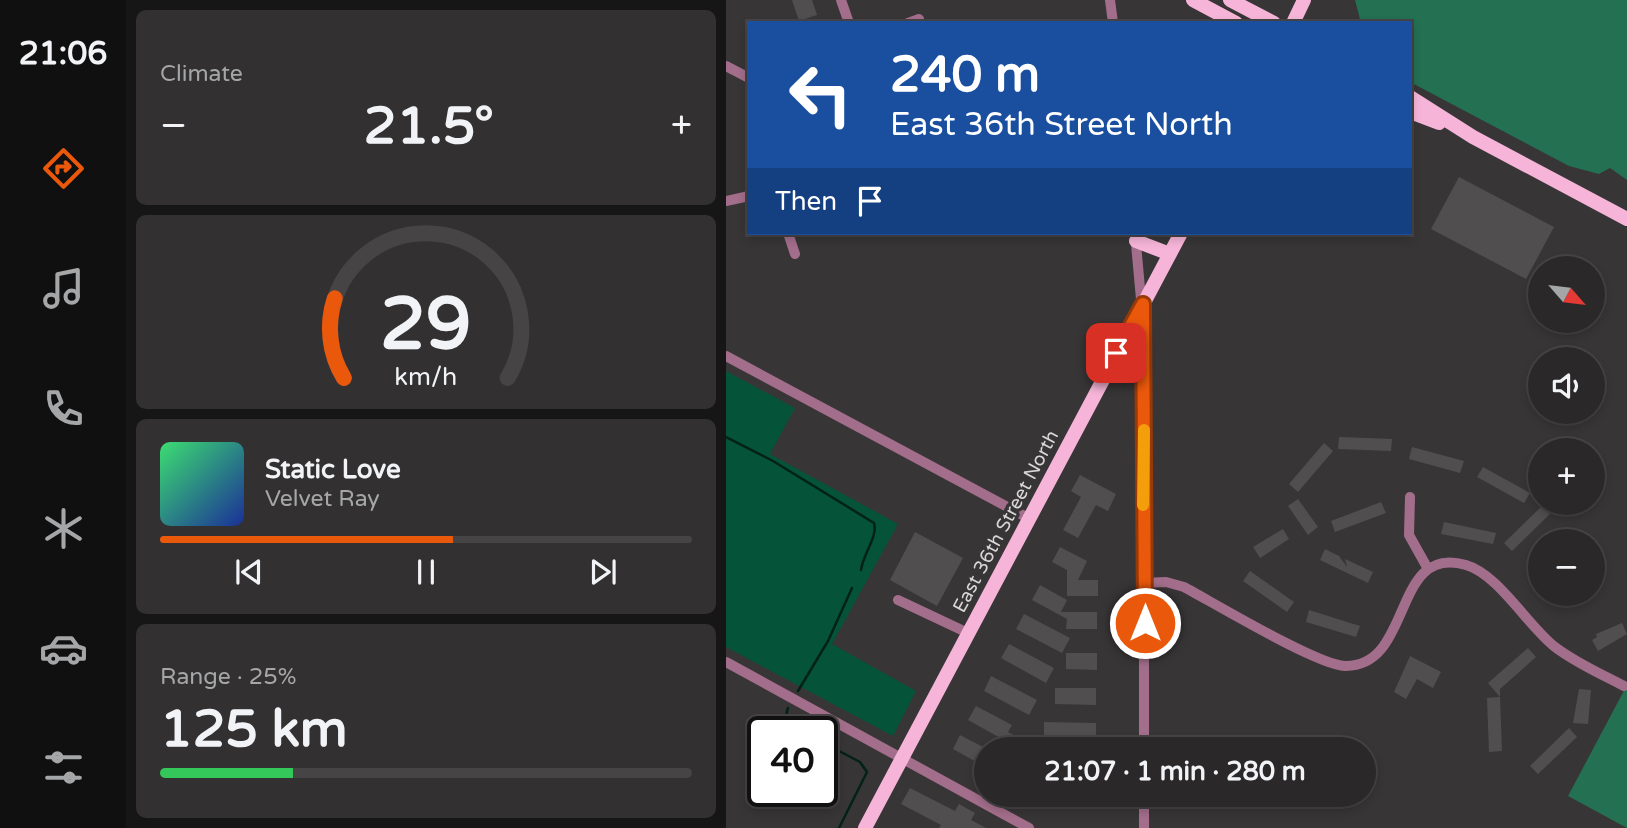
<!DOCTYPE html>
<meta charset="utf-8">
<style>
body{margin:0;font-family:"Varela Round",sans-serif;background:#323030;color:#f1f3f6;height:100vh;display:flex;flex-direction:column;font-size:26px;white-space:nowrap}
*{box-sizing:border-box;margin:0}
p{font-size:23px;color:#a5a6a8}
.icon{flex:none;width:38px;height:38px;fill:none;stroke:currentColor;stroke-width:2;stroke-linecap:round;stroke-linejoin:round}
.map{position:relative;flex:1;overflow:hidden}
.panel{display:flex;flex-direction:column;gap:10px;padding:10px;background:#171616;width:600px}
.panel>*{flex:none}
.banner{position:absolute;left:21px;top:21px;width:665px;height:214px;border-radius:0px;box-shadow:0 4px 10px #0003,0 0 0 2px #464445;background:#1a4fa0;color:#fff;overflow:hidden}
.needle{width:46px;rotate:118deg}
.fabs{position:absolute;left:802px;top:256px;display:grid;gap:14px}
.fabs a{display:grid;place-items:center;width:77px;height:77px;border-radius:50%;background:#2a2828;box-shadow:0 4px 10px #0003,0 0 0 2px #464445;font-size:35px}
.speed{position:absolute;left:21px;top:716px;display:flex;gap:14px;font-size:35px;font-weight:700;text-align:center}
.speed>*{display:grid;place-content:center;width:91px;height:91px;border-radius:50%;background:#2a2828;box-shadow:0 4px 10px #0003,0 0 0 2px #464445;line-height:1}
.speed .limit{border:4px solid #111;border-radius:10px;background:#fff;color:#111}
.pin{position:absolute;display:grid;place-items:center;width:60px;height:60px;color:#fff;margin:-30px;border-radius:14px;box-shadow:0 4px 10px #0006}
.me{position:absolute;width:77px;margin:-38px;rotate:0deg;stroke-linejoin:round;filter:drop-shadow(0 0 5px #0008)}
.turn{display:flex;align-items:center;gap:24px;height:147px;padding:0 28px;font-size:32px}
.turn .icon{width:91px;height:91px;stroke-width:2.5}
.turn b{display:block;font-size:49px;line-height:60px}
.then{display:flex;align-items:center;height:66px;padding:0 28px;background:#0003;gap:14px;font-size:26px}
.big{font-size:52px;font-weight:700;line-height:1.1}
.panel .widget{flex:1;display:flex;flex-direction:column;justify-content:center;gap:10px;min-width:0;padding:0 24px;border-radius:10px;background:#323030}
.panel .dial{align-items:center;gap:0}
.dial svg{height:182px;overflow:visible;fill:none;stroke:#464445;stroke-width:7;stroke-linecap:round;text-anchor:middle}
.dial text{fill:#f1f3f6;stroke:none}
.song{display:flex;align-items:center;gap:21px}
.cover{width:84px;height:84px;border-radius:10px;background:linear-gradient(135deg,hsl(140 70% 55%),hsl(230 70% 35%))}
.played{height:7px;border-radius:4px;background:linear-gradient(90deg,#ea580c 55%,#464445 55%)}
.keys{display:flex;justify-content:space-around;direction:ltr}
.heat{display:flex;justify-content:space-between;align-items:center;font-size:38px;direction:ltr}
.charge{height:10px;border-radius:5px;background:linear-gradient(90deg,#34c759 25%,#464445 0)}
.trip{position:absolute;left:248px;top:737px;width:402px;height:70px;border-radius:35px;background:#2a2828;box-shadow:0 4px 10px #0003,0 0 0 2px #464445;font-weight:700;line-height:70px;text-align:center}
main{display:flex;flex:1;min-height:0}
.tab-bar{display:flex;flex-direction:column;width:126px;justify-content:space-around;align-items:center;background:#111010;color:#a5a6a8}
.tab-bar .icon{width:49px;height:49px}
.tab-bar .selected{color:#ea580c}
.tab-bar b{font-size:32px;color:#f1f3f6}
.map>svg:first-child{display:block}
.green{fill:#05543a}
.forest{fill:#237053}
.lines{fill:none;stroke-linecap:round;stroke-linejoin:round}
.stream{stroke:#022216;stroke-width:2.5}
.building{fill:#514e50}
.minor{stroke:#a36e8b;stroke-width:10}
.major{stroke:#f6b5d8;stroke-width:14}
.route-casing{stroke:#983908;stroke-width:18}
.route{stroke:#ea580c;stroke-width:12}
.slow{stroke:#f59e0b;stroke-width:12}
.labels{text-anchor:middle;stroke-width:7;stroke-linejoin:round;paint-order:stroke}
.street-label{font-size:19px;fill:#d8d6d7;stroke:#383536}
</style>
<main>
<nav class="tab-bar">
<b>21:06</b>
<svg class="icon selected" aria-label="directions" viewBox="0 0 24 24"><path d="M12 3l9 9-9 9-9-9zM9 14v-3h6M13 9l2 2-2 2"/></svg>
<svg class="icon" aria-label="music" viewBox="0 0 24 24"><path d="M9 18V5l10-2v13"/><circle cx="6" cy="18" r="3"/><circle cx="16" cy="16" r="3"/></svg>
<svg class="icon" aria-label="phone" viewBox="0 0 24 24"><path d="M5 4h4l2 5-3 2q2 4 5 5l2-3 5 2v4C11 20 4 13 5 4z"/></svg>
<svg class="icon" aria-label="climate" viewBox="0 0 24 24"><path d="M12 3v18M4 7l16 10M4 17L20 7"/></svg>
<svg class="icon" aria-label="car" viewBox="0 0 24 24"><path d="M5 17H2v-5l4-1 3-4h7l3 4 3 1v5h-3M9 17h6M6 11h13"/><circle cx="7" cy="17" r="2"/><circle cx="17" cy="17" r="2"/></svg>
<svg class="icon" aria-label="filters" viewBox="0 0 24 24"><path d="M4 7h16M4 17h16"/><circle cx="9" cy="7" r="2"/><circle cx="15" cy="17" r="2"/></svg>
</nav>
<section class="panel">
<div class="widget"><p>Climate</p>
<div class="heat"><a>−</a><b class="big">21.5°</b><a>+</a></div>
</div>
<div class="widget dial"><svg viewBox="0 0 100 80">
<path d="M14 69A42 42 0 1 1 86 69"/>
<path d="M14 69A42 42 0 0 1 10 34" stroke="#ea580c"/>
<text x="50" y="56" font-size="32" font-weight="700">29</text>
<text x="50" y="72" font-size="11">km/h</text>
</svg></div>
<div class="widget">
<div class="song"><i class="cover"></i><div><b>Static Love</b><p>Velvet Ray</p></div></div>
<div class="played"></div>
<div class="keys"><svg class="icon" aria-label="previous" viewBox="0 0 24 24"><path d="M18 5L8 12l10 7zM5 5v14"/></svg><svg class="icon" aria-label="pause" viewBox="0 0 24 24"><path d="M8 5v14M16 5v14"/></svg><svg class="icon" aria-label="next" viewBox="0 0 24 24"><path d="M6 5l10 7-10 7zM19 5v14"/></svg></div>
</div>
<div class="widget"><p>Range · 25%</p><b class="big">125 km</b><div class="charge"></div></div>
</section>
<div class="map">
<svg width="901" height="828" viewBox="0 0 901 828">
<rect width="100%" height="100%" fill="#383536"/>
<path class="green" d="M 0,371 L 69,408 L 44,454 L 172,524 L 106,644 L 190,691 L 167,736 L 0,647 Z"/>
<path class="forest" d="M 629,0 L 901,0 L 901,180 L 884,168 L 873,174 L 843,166 L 684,82 L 684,23 L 635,23 Z
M 901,685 L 901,828 L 842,796 Z"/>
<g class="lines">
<path class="stream" d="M 0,437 L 47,461 L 148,523 C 152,537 137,554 135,570
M 72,691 L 102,641 L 126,588
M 62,708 C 57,721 66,726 77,732
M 96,742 L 134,762 L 141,772 L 113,828"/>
</g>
<path class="building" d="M 66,0 L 86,0 L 91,15 L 73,21 Z
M 733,177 L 828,227 L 800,279 L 705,229 Z
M 613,437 L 666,439 L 665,451 L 612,449 Z
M 598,443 L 607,451 L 572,492 L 563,484 Z
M 686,447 L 738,461 L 734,473 L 683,459 Z
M 757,467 L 804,493 L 798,503 L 751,477 Z
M 354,475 L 390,494 L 382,511 L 370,505 L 352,538 L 337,530 L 355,497 L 345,491 Z
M 572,499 L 592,527 L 582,535 L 562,506 Z
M 655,502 L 660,513 L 609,532 L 605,521 Z
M 816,506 L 824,514 L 786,551 L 778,543 Z
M 718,522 L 770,533 L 767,544 L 715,534 Z
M 557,529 L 563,539 L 534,558 L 527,547 Z
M 189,532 L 237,558 L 211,606 L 164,580 Z
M 334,547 L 361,561 L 352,580 L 372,580 L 372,596 L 341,596 L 341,570 L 326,562 Z
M 599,549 L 613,556 L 621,567 L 619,559 L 647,572 L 642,583 L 594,560 Z
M 524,571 L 568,602 L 561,612 L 517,581 Z
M 314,585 L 341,600 L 335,612 L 371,612 L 371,629 L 340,629 L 341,619 L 306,600 Z
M 583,610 L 634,626 L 630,637 L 580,622 Z
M 298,614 L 344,638 L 336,653 L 290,629 Z
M 896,623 L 901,634 L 872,651 L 866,640 L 871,637 L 870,634 Z
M 283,644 L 328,668 L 320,683 L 275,658 Z
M 802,648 L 810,657 L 774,689 L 774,697 L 762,683 Z
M 340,653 L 371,653 L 371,670 L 340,669 Z
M 684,656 L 715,672 L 707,688 L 691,679 L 680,699 L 668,692 Z
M 265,676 L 311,700 L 303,715 L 258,691 Z
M 329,688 L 370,688 L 370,705 L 329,704 Z
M 853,689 L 865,690 L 862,724 L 847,723 Z
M 774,697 L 776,751 L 763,752 L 761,698 Z
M 250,706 L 286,725 L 282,732 L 313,749 L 285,749 L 287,745 L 242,720 Z
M 318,722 L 370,723 L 370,740 L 318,739 Z
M 843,728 L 851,737 L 812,774 L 804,766 Z
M 234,735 L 261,749 L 254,764 L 227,749 Z
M 184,788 L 229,811 L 233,804 L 249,813 L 245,820 L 260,828 L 213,828 L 215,825 L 175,804 Z
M 338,794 L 369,794 L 368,809 L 338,809 Z"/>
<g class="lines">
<path class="minor" d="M 115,0 L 123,23
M 384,0 L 387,23
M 182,23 L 193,19
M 0,66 L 23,78
M 0,201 L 23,196
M 62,233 L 69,254
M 409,233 L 418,332 L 418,749
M 0,356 L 302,518
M 684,497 L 683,535 L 702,569
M 418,583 L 440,582 L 458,587 C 488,603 591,665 619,666 C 688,667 665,543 740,565 C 772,574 802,626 829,647 C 850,663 875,674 898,686
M 172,600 L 242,633
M 0,662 L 303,828
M 418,794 L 418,828"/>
<path class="major" d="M 467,0 L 510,23
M 504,0 L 548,23
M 567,23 L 578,0
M 684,97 L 747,137 L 901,219
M 684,112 L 713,123
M 410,241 L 444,254
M 139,828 L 455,233"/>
</g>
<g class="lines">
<defs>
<path id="route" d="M 390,353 L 417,304 L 419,623"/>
</defs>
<use href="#route" class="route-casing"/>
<use href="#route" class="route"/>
<path class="slow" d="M 417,505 L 418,430"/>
</g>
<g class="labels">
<g class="street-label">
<text transform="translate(279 521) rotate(-62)" y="7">East 36th Street North</text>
</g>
</g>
</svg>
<div class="fabs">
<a><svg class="needle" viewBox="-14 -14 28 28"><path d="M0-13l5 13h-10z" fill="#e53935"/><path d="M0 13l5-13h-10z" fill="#a5a6a8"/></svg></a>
<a><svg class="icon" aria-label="sound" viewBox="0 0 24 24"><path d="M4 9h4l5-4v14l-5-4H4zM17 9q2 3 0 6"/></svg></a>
<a>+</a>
<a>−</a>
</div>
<div class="speed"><div class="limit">40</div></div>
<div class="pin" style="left:390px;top:353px;background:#d93025"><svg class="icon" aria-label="arrive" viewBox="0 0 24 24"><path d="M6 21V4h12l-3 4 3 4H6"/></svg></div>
<svg class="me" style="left:419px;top:623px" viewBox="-20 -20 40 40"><circle r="17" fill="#ea580c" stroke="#fff" stroke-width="3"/><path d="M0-11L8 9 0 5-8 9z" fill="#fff"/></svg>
<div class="trip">21:07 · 1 min · 280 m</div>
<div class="banner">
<div class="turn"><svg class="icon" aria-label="left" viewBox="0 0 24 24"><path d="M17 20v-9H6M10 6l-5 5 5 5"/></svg><div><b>240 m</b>East 36th Street North</div></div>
<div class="then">Then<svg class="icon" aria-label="arrive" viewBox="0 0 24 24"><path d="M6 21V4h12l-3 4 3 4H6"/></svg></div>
</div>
</div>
</main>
